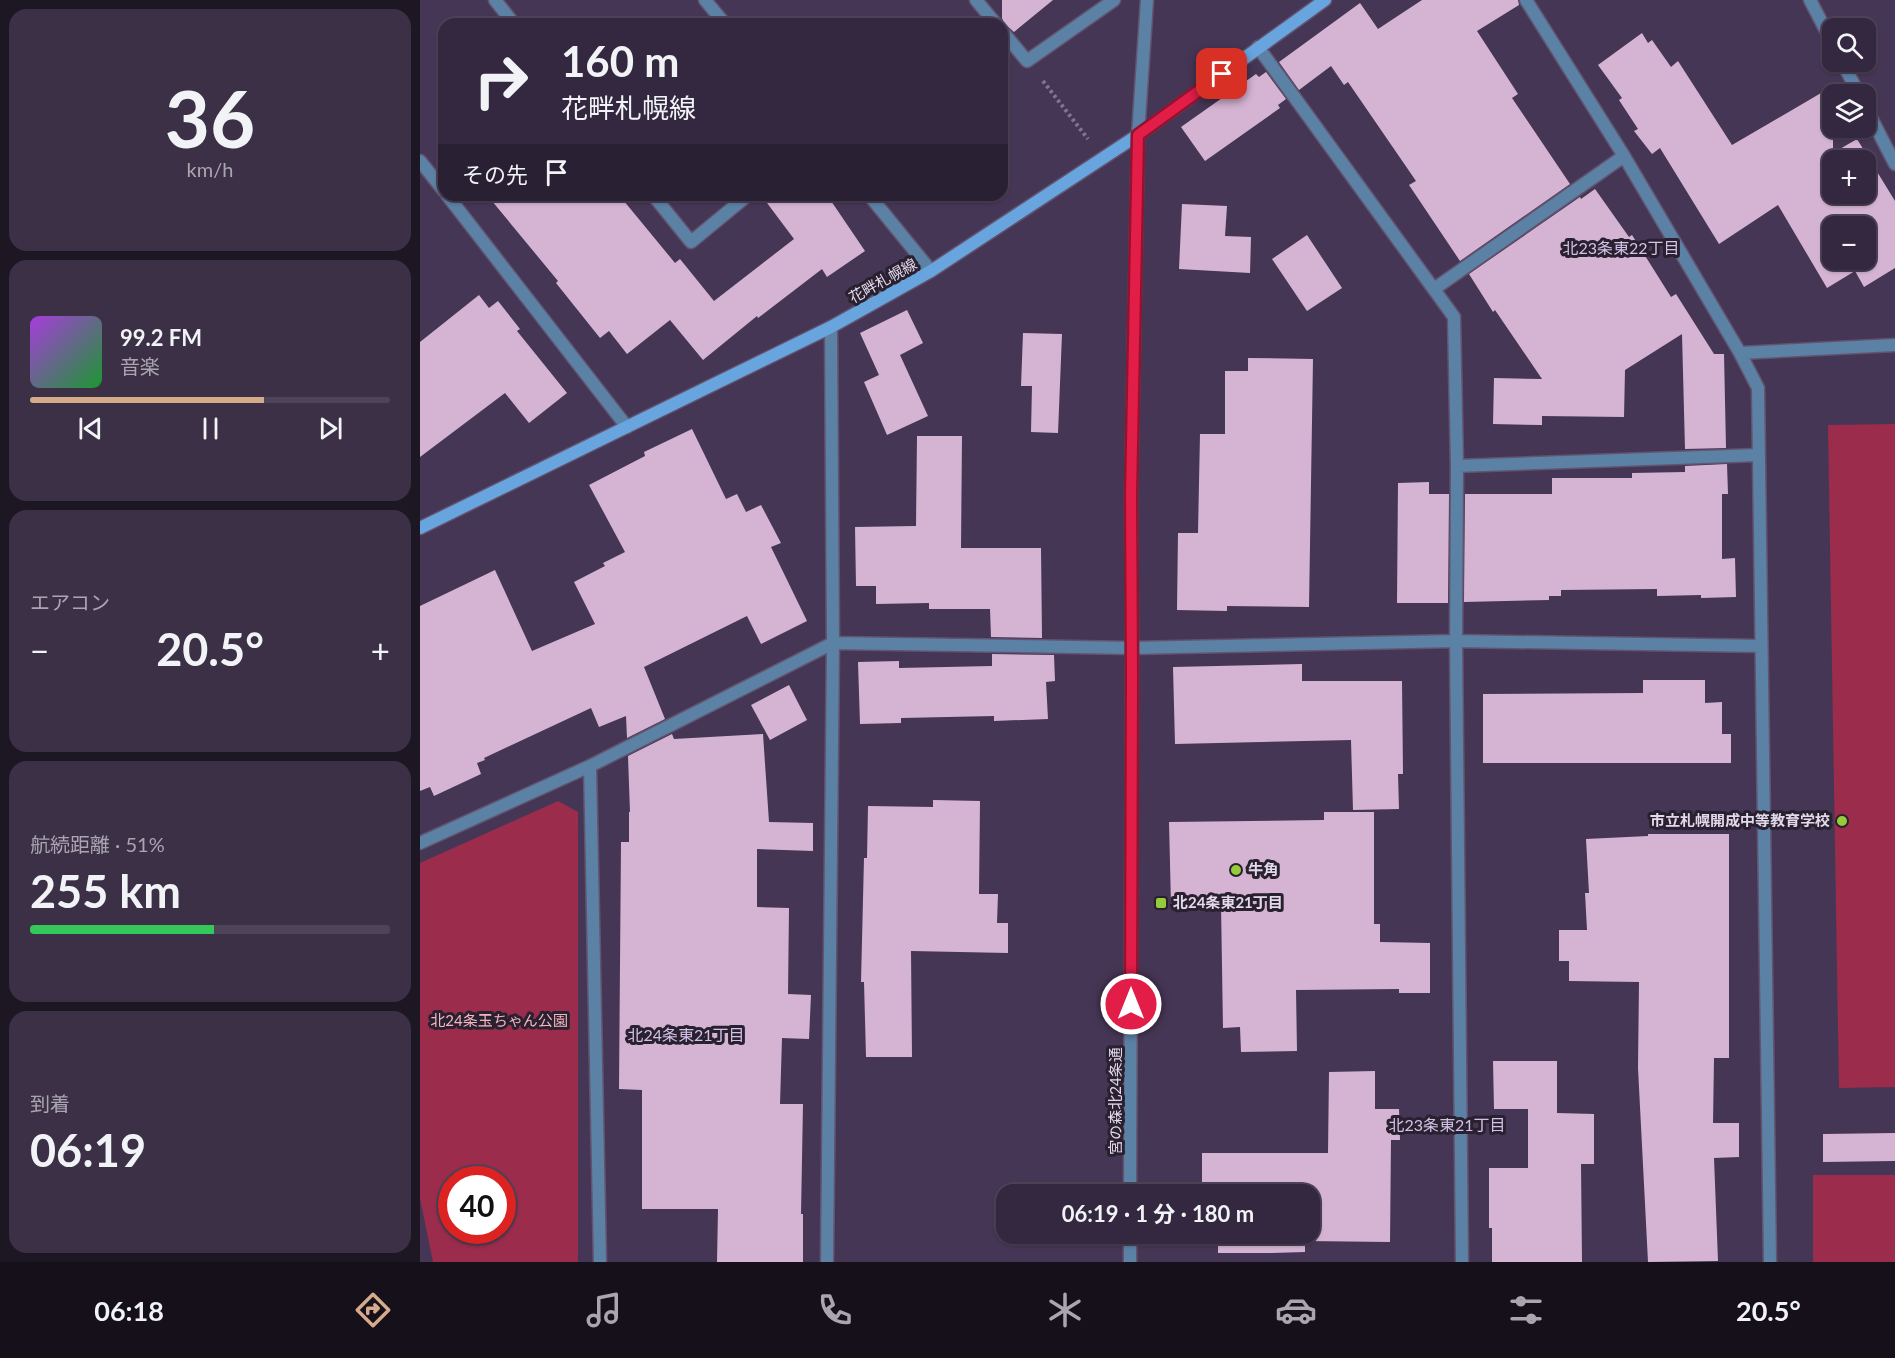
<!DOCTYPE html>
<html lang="ja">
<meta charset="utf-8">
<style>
body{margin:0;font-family:Lato,"Noto Sans JP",sans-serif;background:#3c3047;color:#f1f3f6;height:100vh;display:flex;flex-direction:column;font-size:22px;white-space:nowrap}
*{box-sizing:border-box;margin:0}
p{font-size:20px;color:#a9a6b1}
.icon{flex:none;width:33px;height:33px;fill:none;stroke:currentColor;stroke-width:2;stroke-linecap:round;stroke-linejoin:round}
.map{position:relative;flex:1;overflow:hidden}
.panel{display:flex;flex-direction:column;gap:9px;padding:9px;background:#1d1623;width:420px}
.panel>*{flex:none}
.banner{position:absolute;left:18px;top:18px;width:570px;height:183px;border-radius:18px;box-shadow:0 2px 4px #0004,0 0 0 2px #4e4459;background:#342840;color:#f1f3f6;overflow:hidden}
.buttons{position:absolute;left:1402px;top:18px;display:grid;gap:12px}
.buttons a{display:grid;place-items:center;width:54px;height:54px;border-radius:12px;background:#342840;box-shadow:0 2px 4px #0004,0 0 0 2px #4e4459;font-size:30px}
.speed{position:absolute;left:18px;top:1166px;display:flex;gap:12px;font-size:30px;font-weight:700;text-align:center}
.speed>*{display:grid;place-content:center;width:78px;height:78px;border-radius:50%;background:#342840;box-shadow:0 2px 4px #0004,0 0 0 2px #4e4459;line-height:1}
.speed .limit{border:9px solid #d22;background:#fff;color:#111}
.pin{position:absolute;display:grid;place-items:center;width:51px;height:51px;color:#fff;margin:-26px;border-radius:12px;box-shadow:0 3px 9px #0006}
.me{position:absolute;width:66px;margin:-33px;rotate:0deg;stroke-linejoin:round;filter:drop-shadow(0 0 4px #0008)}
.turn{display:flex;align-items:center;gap:21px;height:126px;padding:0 24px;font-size:27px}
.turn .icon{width:78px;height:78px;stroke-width:2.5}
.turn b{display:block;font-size:42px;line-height:51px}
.then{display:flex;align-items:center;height:57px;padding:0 24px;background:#0003;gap:12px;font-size:22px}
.big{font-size:45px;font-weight:700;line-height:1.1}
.panel .widget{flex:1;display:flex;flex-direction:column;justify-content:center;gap:9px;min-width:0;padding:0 21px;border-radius:18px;background:#3c3047}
.panel .dial{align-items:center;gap:0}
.dial b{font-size:78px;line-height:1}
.song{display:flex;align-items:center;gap:18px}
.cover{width:72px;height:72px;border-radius:9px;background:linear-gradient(135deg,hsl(280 70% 55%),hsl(130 70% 35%))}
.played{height:6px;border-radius:3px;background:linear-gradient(90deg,#d6ab8b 65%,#4e4459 65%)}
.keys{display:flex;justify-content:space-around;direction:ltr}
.heat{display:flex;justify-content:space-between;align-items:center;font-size:33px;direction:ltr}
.charge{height:9px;border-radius:4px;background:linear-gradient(90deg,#34c759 51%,#4e4459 0)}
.trip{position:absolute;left:576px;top:1184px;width:324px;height:60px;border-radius:18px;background:#342840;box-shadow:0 2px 4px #0004,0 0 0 2px #4e4459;font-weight:700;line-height:60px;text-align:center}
.tabs{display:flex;height:96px;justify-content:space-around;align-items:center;background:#15101a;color:#a9a6b1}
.tabs .icon{width:42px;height:42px}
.tabs .selected{color:#d6ab8b}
.tabs b{font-size:27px;color:#f1f3f6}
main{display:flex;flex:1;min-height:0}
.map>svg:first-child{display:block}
.green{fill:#9c2c4c;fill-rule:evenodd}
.building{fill:#d5b4d3;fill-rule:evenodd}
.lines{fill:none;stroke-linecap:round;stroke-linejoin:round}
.minor-casing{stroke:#625370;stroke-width:15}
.tertiary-casing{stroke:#625370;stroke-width:15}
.secondary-casing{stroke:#625370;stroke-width:15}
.path{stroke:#837590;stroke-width:4;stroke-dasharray:3 3;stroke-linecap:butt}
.minor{stroke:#5b81a5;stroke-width:12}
.tertiary{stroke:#5b81a5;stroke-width:12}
.secondary{stroke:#68a5de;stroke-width:12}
.route-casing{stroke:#92132f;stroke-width:15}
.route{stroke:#e11d48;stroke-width:10}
.poi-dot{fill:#96cc39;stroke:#292130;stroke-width:2}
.labels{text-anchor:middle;stroke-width:6;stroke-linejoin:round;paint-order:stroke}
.street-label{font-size:15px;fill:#e2d9ec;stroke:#292130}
.poi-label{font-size:15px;font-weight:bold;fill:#e2d9ec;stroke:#292130;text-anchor:start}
.park-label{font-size:15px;fill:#f4b5bf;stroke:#292130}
.neighbourhood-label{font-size:16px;fill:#d4c1e7;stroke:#292130}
</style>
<main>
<section class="panel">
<div class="widget dial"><b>36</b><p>km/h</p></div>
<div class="widget">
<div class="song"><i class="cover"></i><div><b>99.2 FM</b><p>音楽</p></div></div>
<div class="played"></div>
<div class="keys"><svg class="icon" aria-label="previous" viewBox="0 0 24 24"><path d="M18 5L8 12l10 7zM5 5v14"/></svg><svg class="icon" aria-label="pause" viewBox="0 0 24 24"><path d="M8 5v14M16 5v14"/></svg><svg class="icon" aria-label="next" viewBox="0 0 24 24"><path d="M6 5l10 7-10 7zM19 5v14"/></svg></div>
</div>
<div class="widget"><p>エアコン</p>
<div class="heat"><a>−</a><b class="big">20.5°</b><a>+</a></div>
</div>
<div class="widget"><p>航続距離 · 51%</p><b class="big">255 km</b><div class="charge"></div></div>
<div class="widget"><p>到着</p><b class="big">06:19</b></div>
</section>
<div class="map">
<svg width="1475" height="1262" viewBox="0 0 1475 1262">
<rect width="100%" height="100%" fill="#463655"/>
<path class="green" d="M 1475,424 L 1475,1087 L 1419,1088 L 1408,425 Z
M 138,801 L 158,812 L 158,1262 L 13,1262 L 0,1198 L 0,863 ZM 32,1179 L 82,1179 L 82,1230 L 32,1230 Z
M 1393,1175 L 1475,1175 L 1475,1262 L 1393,1262 Z"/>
<path class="building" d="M 582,0 L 633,0 L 594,32 L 584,23 L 582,18 Z
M 1002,0 L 1098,0 L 1099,5 L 1057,31 L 1098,94 L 1092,98 L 1150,184 L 1040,261 L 989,185 L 996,181 L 928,82 L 924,85 L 911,66 L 879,90 L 859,62 L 940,3 L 958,29 Z
M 1222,33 L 1228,43 L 1232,40 L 1251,67 L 1258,61 L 1312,145 L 1413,86 L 1413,153 L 1437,139 L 1475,201 L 1475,268 L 1444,287 L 1435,271 L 1407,288 L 1358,205 L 1299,244 L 1240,148 L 1232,154 L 1214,131 L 1218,129 L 1199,100 L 1202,98 L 1178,65 ZM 1413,160 L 1446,160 L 1446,194 L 1413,194 ZM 1413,226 L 1446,226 L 1446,260 L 1413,260 Z
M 846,72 L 866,99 L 858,105 L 860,108 L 785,161 L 761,127 L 836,74 L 839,77 Z
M 1175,189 L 1209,237 L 1212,235 L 1251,297 L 1256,294 L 1294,354 L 1304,354 L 1306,448 L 1265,449 L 1262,334 L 1205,370 L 1204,417 L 1122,416 L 1122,425 L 1073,424 L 1074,378 L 1122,379 L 1075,310 L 1073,312 L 1049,274 L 1160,197 L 1161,199 Z
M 67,195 L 199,195 L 255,263 L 260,259 L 294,301 L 374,239 L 341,195 L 407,195 L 445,251 L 407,277 L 402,269 L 338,318 L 337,316 L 283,360 L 250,320 L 207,354 L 189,331 L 180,338 L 136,283 L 138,281 Z
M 762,204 L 807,206 L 805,236 L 831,237 L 830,273 L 759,269 Z
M 887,235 L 922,288 L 887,311 L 852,259 Z
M 59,295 L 69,308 L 78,301 L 100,329 L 97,331 L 147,393 L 109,423 L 85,393 L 0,457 L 0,342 Z
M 487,310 L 503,343 L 480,355 L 508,416 L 467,435 L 444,382 L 459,375 L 440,333 Z
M 603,333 L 642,334 L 638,433 L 611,432 L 612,386 L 601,386 Z
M 828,358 L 893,359 L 889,607 L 807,606 L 807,611 L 757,610 L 758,533 L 778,533 L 780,434 L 805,434 L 805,371 L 828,371 Z
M 272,429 L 306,499 L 317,494 L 326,512 L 341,505 L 361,543 L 351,547 L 387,621 L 341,644 L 327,616 L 224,667 L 245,719 L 207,738 L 206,716 L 179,727 L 171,708 L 64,758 L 65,760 L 57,763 L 61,774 L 14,796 L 10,787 L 0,791 L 0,606 L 75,570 L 112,651 L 175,624 L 154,582 L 185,566 L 183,563 L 205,552 L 169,485 L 225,456 L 224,452 Z
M 497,436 L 542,436 L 541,548 L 621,548 L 622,638 L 571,637 L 570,609 L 509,609 L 509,603 L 456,604 L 456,586 L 436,586 L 435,527 L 496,526 Z
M 1307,464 L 1308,494 L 1302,494 L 1302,559 L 1315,558 L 1316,597 L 1281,598 L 1281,595 L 1237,596 L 1237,589 L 1141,590 L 1141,596 L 1129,596 L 1129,600 L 1044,602 L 1045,494 L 1132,494 L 1132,478 L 1212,478 L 1212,473 L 1265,472 L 1265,466 Z
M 1009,482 L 1009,494 L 1029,494 L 1028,603 L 977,603 L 978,483 Z
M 572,654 L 634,655 L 635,681 L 626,682 L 628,719 L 574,721 L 574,716 L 481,718 L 481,723 L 440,724 L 438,662 L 479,661 L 479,668 L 572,666 Z
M 882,664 L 882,681 L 982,681 L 983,774 L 978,774 L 979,809 L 933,810 L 931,740 L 755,744 L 753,667 Z
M 1223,680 L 1285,680 L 1285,703 L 1302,702 L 1302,734 L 1311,734 L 1311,763 L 1063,763 L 1063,694 L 1223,693 Z
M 369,685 L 387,720 L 350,740 L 331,705 Z
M 252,734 L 254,739 L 343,734 L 349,822 L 393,823 L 393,851 L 337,849 L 337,907 L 369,908 L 368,994 L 391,995 L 389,1039 L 362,1038 L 360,1104 L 383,1104 L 381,1214 L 383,1214 L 383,1262 L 297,1262 L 298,1209 L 222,1209 L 222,1090 L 199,1089 L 201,842 L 209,842 L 209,812 L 210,812 L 208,756 Z
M 513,800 L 560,801 L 559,894 L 578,894 L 577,923 L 588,923 L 588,953 L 491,951 L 492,1057 L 446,1057 L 444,982 L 441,982 L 444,858 L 447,858 L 448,806 L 513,807 Z
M 904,812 L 954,812 L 954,924 L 960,924 L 960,942 L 1010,943 L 1010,993 L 979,993 L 979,989 L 876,990 L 877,1051 L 821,1052 L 820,1027 L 803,1028 L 801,904 L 751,905 L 749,822 L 904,820 Z
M 1228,834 L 1309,834 L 1309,1058 L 1294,1058 L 1293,1123 L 1319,1123 L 1319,1157 L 1294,1158 L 1298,1261 L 1228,1262 L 1218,1068 L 1219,982 L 1149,981 L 1149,961 L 1139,961 L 1139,930 L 1167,930 L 1165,893 L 1169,893 L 1166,839 L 1228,836 Z
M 1073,1061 L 1137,1061 L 1137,1113 L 1174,1114 L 1174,1164 L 1161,1164 L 1162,1262 L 1072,1262 L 1072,1228 L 1069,1228 L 1069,1168 L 1108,1168 L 1108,1109 L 1074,1109 Z
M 955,1071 L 955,1109 L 979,1109 L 980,1140 L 971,1140 L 970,1242 L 885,1241 L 885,1252 L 852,1253 L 798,1253 L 798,1241 L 783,1241 L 783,1233 L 890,1233 L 890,1194 L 782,1194 L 782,1153 L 908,1153 L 909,1072 Z
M 1475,1133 L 1475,1161 L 1403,1162 L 1403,1134 Z"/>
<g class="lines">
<defs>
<path id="minor" d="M 75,0 L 94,24
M 285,0 L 305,24
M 556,0 L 576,24
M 1106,0 L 1204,156 L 1320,353 L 1338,388 L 1350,1262
M 1390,0 L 1413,44
M 582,31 L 607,61 L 694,0
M 838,47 L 1034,317 L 1037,466 L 1036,641 L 1042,1262
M 1422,62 L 1439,94
M 1446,108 L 1475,164
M 0,161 L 24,191
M 27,195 L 207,427
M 233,195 L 271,242 L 328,195
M 449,195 L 511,271
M 1014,289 L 1204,156
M 1320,353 L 1475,345
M 1037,466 L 1338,455
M 170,766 L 180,1262
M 0,843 L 170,766 L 413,643 L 712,648 L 1036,641 L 1341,646
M 407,1262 L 413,643 L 411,327"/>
<path id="tertiary" d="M 710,1194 L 712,648 L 711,495 L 718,135 L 727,0
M 710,1262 L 710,1233"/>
<path id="secondary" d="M 0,528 L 411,327 L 511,271 L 718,135 L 905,0"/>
</defs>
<use href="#minor" class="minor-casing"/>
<use href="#tertiary" class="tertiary-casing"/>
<use href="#secondary" class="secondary-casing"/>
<path class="path" d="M 623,81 L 668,139"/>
<use href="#minor" class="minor"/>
<use href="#tertiary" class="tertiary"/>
<use href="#secondary" class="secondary"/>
</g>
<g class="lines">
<defs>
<path id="route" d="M 711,1004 L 712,672 L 711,495 L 718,135 L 802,74"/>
</defs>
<use href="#route" class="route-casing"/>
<use href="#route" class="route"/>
</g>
<g class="poi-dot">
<circle cx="1422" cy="821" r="6"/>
<circle cx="816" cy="870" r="6"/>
<rect x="735" y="897" width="12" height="12" rx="3"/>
</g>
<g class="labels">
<g class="street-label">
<text transform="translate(463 281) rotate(-29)" y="5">花畔札幌線</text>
<text transform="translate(696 1101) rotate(-90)" y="5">宮の森北24条通</text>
</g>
<g class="poi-label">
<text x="1410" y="826" text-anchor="end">市立札幌開成中等教育学校</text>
<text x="828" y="875">牛角</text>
<text x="753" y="908">北24条東21丁目</text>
</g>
<g class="park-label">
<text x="79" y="1026">北24条玉ちゃん公園</text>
</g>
<g class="neighbourhood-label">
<text x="1201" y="254">北23条東22丁目</text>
<text x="266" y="1041">北24条東21丁目</text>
<text x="1027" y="1131">北23条東21丁目</text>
</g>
</g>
</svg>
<div class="buttons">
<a><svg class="icon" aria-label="search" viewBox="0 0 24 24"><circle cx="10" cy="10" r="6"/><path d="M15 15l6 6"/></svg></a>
<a><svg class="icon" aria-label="layers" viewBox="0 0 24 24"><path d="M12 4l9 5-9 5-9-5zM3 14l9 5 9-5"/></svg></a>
<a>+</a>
<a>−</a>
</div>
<div class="speed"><div class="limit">40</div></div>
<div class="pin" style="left:802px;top:74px;background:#d93025"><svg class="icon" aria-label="arrive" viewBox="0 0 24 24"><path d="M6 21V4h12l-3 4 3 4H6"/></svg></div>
<svg class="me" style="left:711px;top:1004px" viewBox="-20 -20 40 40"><circle r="17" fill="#e11d48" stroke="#fff" stroke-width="3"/><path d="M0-11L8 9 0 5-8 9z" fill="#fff"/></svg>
<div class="trip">06:19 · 1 分 · 180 m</div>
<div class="banner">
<div class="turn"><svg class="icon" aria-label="right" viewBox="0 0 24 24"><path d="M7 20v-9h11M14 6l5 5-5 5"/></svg><div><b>160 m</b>花畔札幌線</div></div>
<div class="then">その先<svg class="icon" aria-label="arrive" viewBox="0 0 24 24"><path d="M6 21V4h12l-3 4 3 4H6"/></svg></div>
</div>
</div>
</main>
<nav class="tabs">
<b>06:18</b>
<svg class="icon selected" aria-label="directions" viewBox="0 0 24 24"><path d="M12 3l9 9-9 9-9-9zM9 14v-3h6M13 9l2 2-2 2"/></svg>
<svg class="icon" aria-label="music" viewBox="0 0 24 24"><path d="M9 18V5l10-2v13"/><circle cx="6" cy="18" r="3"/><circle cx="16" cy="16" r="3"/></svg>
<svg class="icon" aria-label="phone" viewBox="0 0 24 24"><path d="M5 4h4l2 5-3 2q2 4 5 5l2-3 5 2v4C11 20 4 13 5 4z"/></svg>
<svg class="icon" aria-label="climate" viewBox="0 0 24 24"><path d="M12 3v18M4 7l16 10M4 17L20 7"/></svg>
<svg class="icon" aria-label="car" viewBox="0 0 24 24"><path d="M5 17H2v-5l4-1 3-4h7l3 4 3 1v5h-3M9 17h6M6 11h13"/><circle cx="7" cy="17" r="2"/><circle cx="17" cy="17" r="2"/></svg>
<svg class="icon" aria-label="filters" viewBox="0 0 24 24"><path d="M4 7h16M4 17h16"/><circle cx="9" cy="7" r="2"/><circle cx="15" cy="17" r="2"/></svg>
<b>20.5°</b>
</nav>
